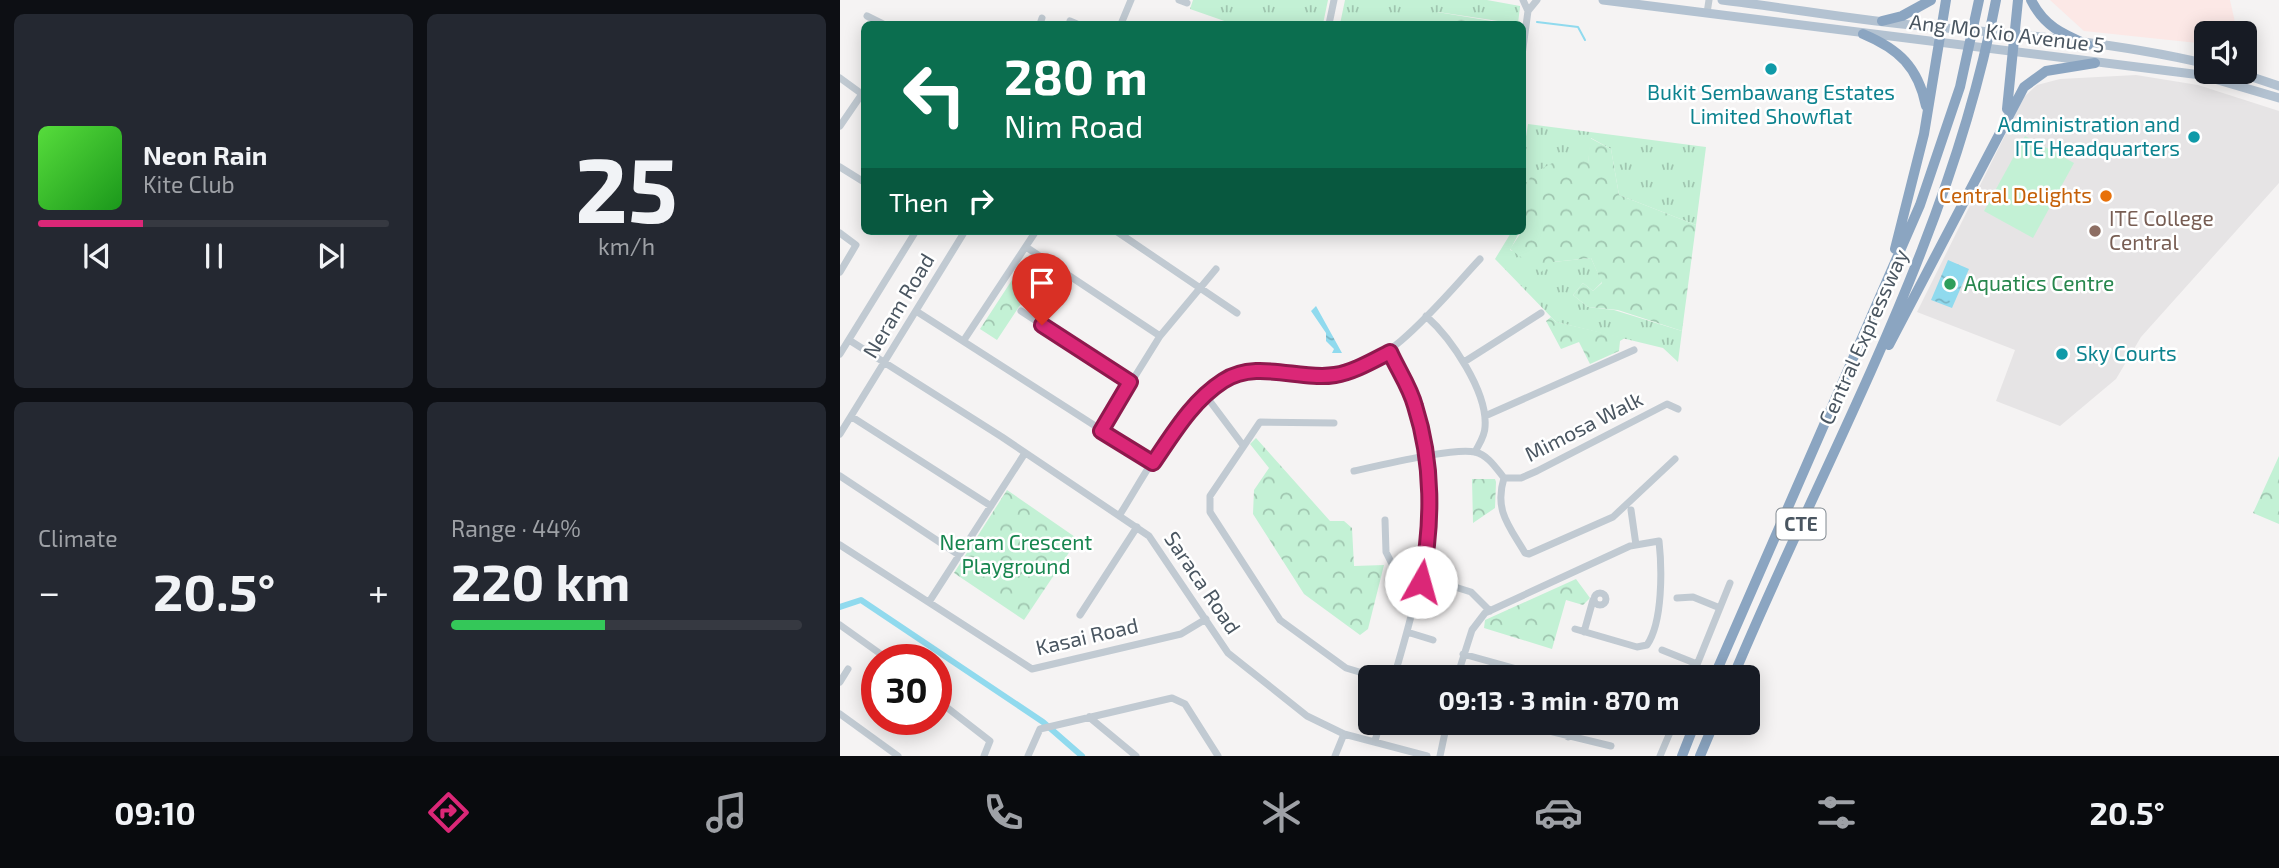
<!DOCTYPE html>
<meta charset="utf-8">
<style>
body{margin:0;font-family:"Exo 2",sans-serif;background:#242831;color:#f1f3f6;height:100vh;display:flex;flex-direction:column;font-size:26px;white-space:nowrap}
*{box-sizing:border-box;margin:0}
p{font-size:23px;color:#9ea1a6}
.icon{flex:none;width:38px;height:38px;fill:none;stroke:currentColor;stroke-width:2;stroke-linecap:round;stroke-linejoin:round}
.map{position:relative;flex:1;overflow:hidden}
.side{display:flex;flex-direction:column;gap:14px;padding:14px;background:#0d0f14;width:840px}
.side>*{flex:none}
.banner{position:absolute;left:21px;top:21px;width:665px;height:214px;border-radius:10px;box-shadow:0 4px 18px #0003;background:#0b6e4f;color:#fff;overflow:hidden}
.tools{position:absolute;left:1354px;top:21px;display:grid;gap:14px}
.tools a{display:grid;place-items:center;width:63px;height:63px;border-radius:10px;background:#171b24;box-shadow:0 4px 18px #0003;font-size:35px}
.speed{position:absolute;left:21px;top:644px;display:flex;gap:14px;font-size:35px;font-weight:700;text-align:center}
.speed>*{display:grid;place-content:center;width:91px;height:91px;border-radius:50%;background:#171b24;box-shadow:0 4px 18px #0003;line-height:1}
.speed .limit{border:10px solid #d22;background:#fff;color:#111}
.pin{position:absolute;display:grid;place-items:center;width:60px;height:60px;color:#fff;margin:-72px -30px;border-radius:50% 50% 50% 0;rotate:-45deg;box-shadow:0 0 7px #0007}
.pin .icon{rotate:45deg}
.me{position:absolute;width:77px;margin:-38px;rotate:7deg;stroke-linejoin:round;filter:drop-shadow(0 0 5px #0008)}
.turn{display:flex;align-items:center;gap:24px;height:147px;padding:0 28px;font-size:32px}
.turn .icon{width:91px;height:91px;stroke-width:2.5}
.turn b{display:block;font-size:49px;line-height:60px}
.then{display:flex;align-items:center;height:66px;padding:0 28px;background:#0003;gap:14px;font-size:26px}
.big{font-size:52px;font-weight:700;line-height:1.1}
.side .tile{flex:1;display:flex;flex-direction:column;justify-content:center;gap:10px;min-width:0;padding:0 24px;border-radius:10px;background:#242831}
.side .dial{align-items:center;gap:0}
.dial b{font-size:91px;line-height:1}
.song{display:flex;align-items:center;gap:21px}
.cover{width:84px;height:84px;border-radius:10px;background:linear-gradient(135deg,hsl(110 70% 55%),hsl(120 70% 35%))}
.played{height:7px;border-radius:4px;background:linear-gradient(90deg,#db2777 30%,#363941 30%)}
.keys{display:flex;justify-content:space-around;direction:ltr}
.heat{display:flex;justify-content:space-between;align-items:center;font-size:38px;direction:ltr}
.charge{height:10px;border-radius:5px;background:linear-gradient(90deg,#34c759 44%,#363941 0)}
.side .tiles{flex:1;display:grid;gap:14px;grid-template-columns:repeat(2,1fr)}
.trip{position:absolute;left:518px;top:665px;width:402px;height:70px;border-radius:10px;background:#171b24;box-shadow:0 4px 18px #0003;font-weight:700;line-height:70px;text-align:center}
.menu{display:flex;height:112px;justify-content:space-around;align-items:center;background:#090b0e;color:#9ea1a6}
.menu .icon{width:49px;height:49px}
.menu .active{color:#db2777}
.menu b{font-size:32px;color:#f1f3f6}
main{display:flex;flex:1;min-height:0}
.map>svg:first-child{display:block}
.education{fill:#e6e4e5}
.medical{fill:#fce8e6}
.grass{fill:url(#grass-tufts)}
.forest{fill:url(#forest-crowns)}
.pitch{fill:#c3f1d5}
.water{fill:url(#water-ripples)}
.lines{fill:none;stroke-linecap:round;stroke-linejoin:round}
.stream{stroke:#90daee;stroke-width:2}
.canal{stroke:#90daee;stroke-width:6}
.minor{stroke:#c1cad2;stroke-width:7}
.major{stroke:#b3c2d1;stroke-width:9}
.highway{stroke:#8ba5c1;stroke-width:10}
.route-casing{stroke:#8e194d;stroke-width:18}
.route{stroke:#db2777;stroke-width:12}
.culture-dot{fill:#0f9aa8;stroke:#fff;stroke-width:2.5}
.food-dot{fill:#e8710a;stroke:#fff;stroke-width:2.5}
.education-dot{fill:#8d6e63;stroke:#fff;stroke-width:2.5}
.leisure-dot{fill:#2e9e5b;stroke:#fff;stroke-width:2.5}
.labels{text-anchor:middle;stroke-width:5;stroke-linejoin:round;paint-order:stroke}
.shield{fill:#fff;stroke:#808990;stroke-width:2}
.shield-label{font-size:19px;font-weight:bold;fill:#4a5661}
.street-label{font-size:21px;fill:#4a5661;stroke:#fff}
.culture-label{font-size:21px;fill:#0d838f;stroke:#fff}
.food-label{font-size:21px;fill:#c56008;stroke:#fff;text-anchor:end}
.education-label{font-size:21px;fill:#785e54;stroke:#fff;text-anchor:start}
.leisure-label{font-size:21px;fill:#27864d;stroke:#fff;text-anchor:start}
.park-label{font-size:21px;fill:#17864f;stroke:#fff}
</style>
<main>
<section class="side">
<div class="tiles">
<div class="tile">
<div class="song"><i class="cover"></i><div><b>Neon Rain</b><p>Kite Club</p></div></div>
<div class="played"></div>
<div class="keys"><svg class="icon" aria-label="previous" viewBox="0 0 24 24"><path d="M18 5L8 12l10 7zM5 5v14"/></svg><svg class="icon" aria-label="pause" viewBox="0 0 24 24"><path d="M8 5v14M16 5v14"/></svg><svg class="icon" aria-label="next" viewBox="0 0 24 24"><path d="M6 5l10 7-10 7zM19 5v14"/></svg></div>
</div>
<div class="tile dial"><b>25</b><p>km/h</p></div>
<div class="tile"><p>Climate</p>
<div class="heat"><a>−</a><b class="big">20.5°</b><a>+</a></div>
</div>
<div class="tile"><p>Range · 44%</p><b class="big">220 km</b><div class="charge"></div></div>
</div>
</section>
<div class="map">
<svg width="1439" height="756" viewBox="0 0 1439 756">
<defs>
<pattern id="grass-tufts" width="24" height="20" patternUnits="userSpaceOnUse" patternTransform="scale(1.75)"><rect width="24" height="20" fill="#c3f1d5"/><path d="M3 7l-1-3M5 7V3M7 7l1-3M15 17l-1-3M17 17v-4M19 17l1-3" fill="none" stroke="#a0c6b0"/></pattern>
<pattern id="forest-crowns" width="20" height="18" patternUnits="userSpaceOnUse" patternTransform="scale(1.75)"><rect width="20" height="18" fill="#c3f1d5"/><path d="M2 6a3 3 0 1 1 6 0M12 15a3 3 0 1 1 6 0" fill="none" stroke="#a0c6b0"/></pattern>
<pattern id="water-ripples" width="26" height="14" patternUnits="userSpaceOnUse" patternTransform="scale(1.75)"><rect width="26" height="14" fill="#90daee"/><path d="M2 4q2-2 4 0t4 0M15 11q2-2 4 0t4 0" fill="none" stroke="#78b4c4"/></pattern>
</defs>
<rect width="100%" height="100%" fill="#f5f3f3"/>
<path class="education" d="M 1296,75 L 1358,85 L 1439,111 L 1439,183 L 1301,337 L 1276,379 L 1220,426 L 1156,401 L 1175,350 L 1077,312 L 1184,97 L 1197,85 L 1220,79 Z"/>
<path class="medical" d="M 1210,0 L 1390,0 L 1396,27 L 1394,33 L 1367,33 L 1367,44 L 1244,31 Z"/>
<path class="grass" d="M 353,0 L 488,0 L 483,24 L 393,24 L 350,9 Z
M 505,0 L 647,0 L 680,6 L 678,24 L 598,12 L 598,24 L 500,24 Z
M 688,124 L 866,147 L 856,225 L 779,195 L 771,149 L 751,138 L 748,164 L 683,225 L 683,156 Z
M 672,231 L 680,231 L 670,250 L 713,262 L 751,258 L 762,282 L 753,291 L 743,283 L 733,295 L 748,307 L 774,310 L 842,331 L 838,362 L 823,348 L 716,322 L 655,259 Z"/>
<path class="forest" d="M 597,12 L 670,24 L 598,24 Z
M 750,138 L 771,149 L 779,195 L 856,225 L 842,331 L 778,310 L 748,307 L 733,295 L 743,283 L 753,291 L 762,283 L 751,258 L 713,262 L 701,272 L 670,249 L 682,231 L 690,175 L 729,154 L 748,163 Z
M 191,256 L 206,266 L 157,340 L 140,329 L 187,257 Z
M 711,317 L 716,322 L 785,338 L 780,341 L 779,351 L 750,364 L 739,342 L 721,349 L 706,321 Z
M 416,438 L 490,521 L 504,521 L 512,528 L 514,566 L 544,565 L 528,629 L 520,635 L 464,594 L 413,514 L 414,490 L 429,468 L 410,444 Z
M 1439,456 L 1439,524 L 1413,513 Z
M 632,479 L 655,479 L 656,482 L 655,508 L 633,523 Z
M 167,490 L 238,539 L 184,620 L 114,573 Z
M 736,579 L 750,598 L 743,605 L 726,600 L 712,649 L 644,628 L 645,620 Z"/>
<path class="pitch" d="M 1185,136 L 1234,163 L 1193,238 L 1144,211 Z"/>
<path class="water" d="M 1108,260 L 1129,269 L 1112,308 L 1091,300 Z
M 476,306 L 502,353 L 492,353 L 494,349 L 486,341 L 486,333 L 471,311 Z"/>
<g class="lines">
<path class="stream" d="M 697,22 L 738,27 L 745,40"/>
<path class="canal" d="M 0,607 L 21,600 L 203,722 L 242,756"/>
<path class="minor" d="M 339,0 L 347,3
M 683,0 L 688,11 L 697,0
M 867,13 L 869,0
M 27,16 L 43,24
M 230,21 L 237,24
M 200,24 L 202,18
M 281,24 L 291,0
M 489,24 L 494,0
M 682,55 L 688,11
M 0,78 L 22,94
M 0,126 L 24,91
M 0,167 L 24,182
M 276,231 L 397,313
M 0,233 L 16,245 L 0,272
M 186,247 L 320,336
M 76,311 L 313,463
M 181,311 L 290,382
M 586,316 C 611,338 648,392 645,427 C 645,436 639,444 635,452
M 9,340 L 162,437 L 309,536 L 388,653 L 467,716 L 504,734 L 587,756
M 124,340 L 196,231
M 550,352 C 558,369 569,387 575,405 C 605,497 580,589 554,677
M 0,354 L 76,231
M 624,362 L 701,313
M 366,396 L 402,444
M 645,416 L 794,350
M 12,417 L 151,506
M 494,423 L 420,422 L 370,496 L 370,512 L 440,620 L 506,668 L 536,677
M 261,431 L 320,336 L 376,269
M 0,434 L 125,231
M 514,471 C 539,466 613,447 635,452 C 648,455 656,468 664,478
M 0,476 L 119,555
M 664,478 C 654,510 669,526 685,553 L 689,554 L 773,517 L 835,459
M 664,478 L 681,478 L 697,471 L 827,404 L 838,409
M 791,510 L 796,545
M 279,516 C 308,470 337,411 383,381 C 414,361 458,376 493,375 C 545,373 606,295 640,259
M 545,520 L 546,552 L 554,568 L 631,592 L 650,611
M 0,545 L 192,669 L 341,634 L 366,619
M754 599a6 6 0 1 1 12 0a6 6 0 1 1-12 0Z
M 837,598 L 853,597 L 880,608
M 89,602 L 185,453
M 240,615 L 297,527
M 0,625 L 49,660
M 567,632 L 593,640
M 744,632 L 753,600
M 822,650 L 857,664
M 623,654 L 705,677
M 617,677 L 632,630 L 645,613 L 790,546 L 819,541 C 822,568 823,622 807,645 L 797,647 L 735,629
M 852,677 L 890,583
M 0,682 L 8,669
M 96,699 L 150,741 L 144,756
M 0,714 L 58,756
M 249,717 L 296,756
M 676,723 L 771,746
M 728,737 L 732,723
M 535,741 L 540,723
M 188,756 L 200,729 L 332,698 L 345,704 L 378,756
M 495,756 L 504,734
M 600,756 L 607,723
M 820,756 L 834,723"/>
<path class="major" d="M 763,0 L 1361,75 L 1439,98
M 882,0 C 949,8 1015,20 1082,26 C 1176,34 1275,42 1367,64
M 1397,72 L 1439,86"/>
<path class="highway" d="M 1191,0 C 1204,26 1222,34 1248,45
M 1042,21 L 1062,16 L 1091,0
M 1023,34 C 1059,49 1078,67 1086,106
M 1167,109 L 1178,0
M 1055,249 L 1084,134 L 1106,0
M 1049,345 L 1184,87 L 1206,71 L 1255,63
M 874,677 L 1080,205 L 1120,87 L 1139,0
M 893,677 C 986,454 1111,240 1156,0
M 842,756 L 855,723
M 860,756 L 874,723"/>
</g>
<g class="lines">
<defs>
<path id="route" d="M 202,325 L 290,382 L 261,431 L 313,463 C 333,434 352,401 383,381 C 417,359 459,381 495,375 C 514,372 534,360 550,352 C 558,370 570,387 575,406 C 593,462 593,525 581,582"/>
</defs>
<use href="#route" class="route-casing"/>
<use href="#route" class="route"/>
</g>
<g class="culture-dot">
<circle cx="931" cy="69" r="7"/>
<circle cx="1354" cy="137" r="7"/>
<circle cx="1222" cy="354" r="7"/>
</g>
<circle class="food-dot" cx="1266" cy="196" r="7"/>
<circle class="education-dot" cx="1255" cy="231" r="7"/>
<circle class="leisure-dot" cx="1110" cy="284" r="7"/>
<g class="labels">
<rect class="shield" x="936.5" y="508.5" width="49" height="31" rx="5"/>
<g class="shield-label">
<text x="961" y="531">CTE</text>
</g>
<g class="street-label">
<text transform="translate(1167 34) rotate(7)" y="7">Ang Mo Kio Avenue 5</text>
<text transform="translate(59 306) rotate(-59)" y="7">Neram Road</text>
<text transform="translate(1024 337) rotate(-66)" y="7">Central Expressway</text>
<text transform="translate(744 427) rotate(-27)" y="7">Mimosa Walk</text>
<text transform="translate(362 583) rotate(56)" y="7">Saraca Road</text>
<text transform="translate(247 637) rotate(-13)" y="7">Kasai Road</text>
</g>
<g class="culture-label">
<text x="931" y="100">Bukit Sembawang Estates<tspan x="931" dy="24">Limited Showflat</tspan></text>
<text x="1340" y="132" text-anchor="end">Administration and<tspan x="1340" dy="24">ITE Headquarters</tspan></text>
<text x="1236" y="361" text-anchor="start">Sky Courts</text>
</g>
<g class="food-label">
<text x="1252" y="203">Central Delights</text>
</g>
<g class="education-label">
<text x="1269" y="226">ITE College<tspan x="1269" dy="24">Central</tspan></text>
</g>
<g class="leisure-label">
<text x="1124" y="291">Aquatics Centre</text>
</g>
<g class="park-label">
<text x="176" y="550">Neram Crescent<tspan x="176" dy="24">Playground</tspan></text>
</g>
</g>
</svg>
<div class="tools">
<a><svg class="icon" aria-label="sound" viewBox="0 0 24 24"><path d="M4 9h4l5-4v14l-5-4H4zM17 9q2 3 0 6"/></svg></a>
</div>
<div class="speed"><div class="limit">30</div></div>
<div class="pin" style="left:202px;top:325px;background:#d93025"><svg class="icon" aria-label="arrive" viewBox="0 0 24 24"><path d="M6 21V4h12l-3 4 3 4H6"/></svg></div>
<svg class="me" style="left:581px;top:582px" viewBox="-20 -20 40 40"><circle r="19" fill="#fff"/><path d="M0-13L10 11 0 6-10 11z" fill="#db2777"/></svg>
<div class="trip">09:13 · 3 min · 870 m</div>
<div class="banner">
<div class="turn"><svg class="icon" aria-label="left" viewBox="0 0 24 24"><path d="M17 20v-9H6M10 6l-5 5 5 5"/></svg><div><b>280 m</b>Nim Road</div></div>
<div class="then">Then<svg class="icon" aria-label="right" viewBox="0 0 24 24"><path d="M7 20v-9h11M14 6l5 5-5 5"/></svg></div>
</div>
</div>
</main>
<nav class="menu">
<b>09:10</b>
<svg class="icon active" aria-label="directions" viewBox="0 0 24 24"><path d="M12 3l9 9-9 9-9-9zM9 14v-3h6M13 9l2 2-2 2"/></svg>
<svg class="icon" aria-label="music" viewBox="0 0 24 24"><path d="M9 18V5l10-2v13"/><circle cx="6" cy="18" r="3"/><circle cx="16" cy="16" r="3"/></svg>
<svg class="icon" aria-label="phone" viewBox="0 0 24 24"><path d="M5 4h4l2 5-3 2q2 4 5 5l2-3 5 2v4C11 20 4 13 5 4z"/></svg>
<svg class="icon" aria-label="climate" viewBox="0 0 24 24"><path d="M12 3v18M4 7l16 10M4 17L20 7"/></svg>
<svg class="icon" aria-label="car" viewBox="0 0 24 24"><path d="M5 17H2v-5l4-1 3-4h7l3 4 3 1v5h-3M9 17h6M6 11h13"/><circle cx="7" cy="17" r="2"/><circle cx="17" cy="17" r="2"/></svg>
<svg class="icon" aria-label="filters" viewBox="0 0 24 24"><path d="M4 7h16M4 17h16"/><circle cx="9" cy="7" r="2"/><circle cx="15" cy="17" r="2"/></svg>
<b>20.5°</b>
</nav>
